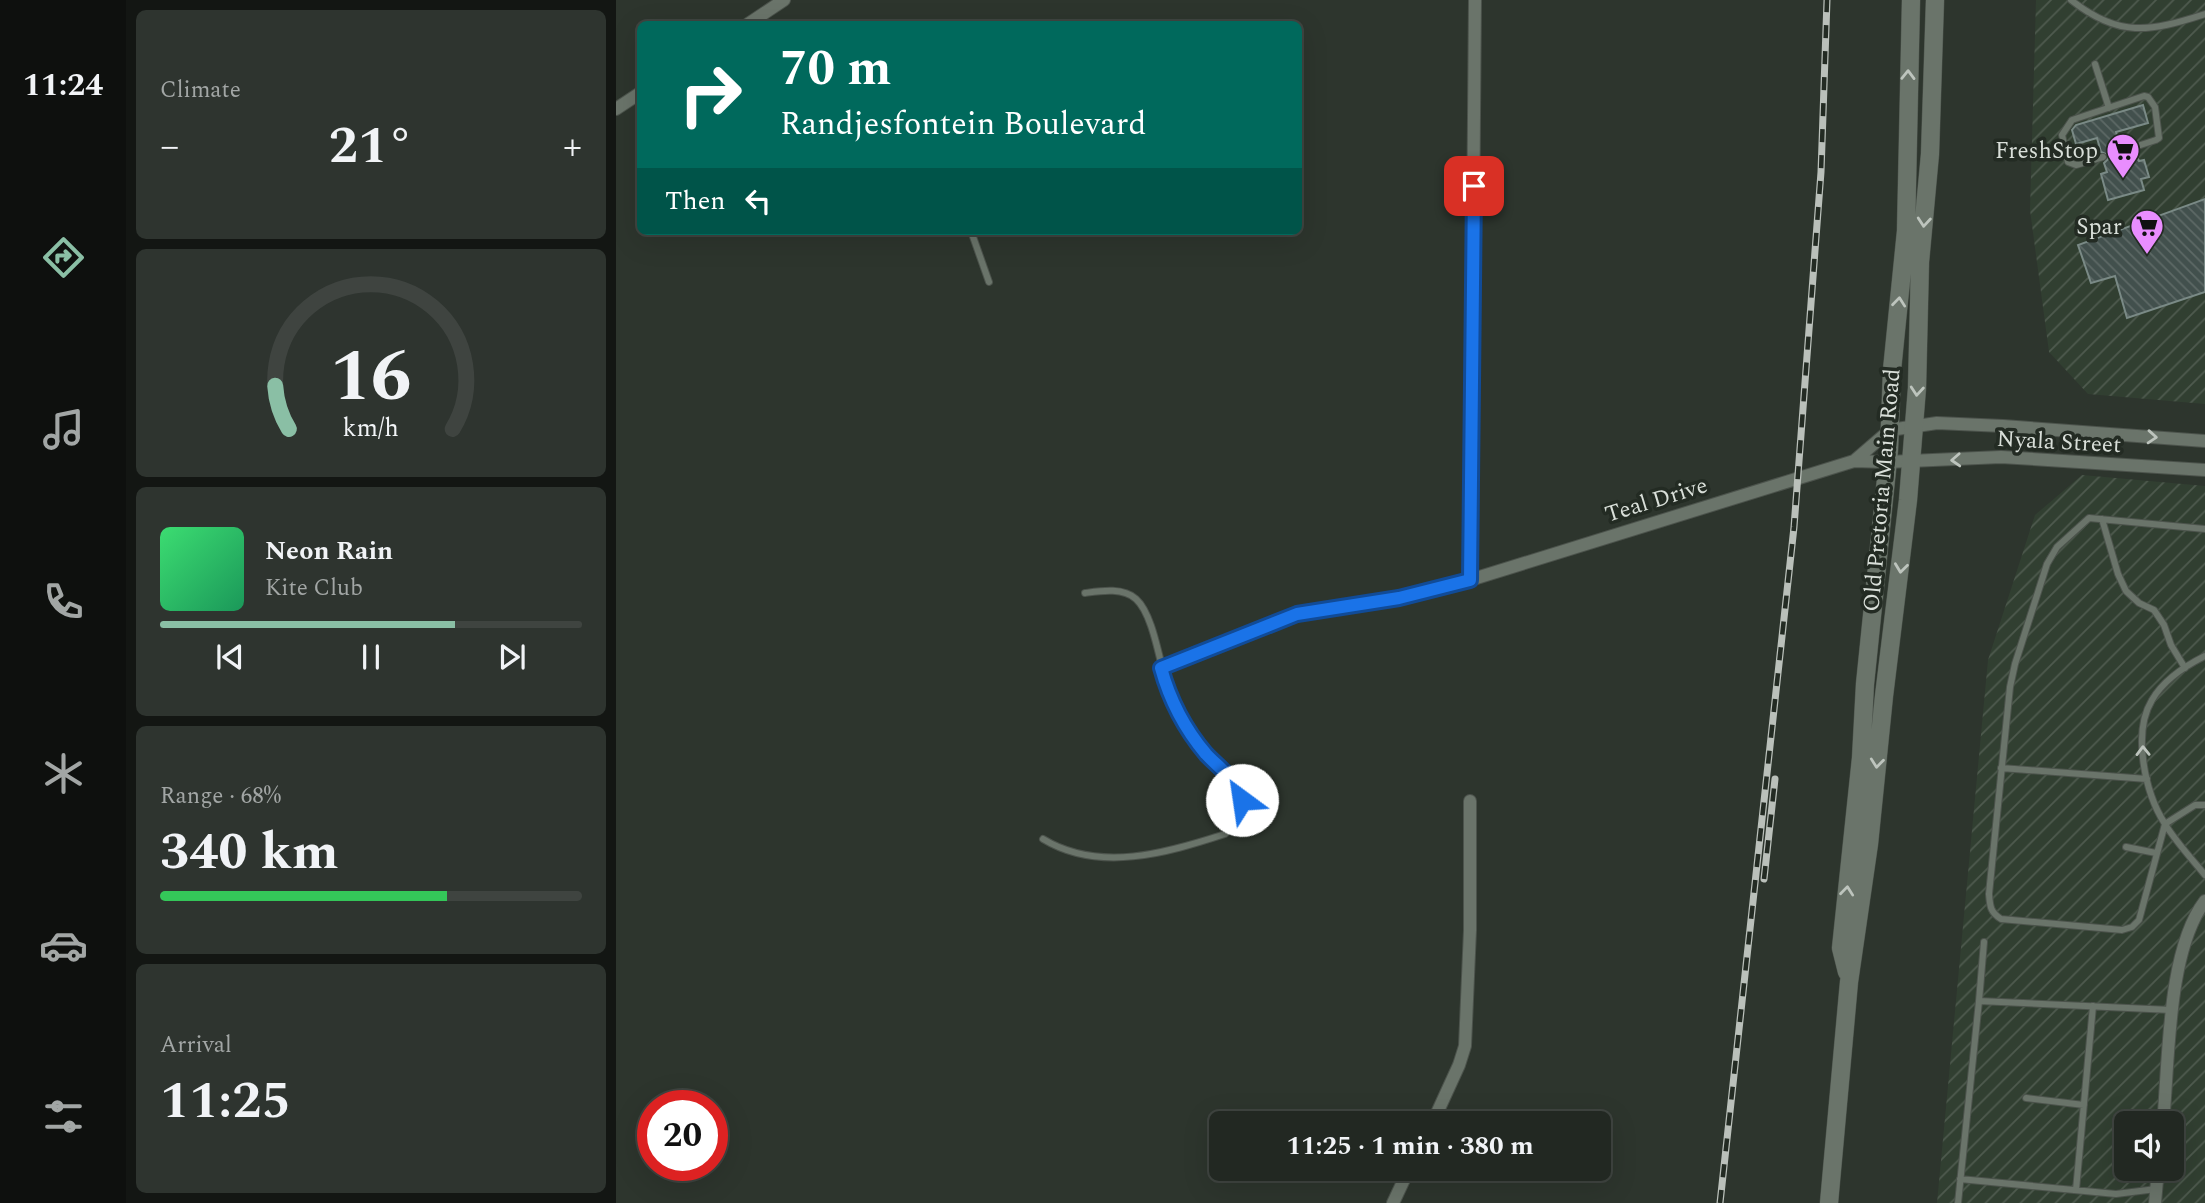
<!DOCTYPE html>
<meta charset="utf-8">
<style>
body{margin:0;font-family:Spectral,serif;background:#2e342f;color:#f1f3f6;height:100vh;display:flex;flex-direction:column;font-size:26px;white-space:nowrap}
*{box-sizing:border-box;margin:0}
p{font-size:23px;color:#a2a6a5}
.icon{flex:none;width:38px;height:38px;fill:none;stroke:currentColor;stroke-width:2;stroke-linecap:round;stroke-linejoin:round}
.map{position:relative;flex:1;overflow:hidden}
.panel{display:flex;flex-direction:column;gap:10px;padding:10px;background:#131613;width:490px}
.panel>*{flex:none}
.guide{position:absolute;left:21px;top:21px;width:665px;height:214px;border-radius:10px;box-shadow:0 7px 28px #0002,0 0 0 2px #3f4440;background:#00695c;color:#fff;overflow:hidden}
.tools{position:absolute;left:1498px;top:1111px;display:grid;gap:14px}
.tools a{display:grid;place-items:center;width:70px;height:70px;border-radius:10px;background:#222822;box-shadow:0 7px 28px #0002,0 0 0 2px #3f4440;font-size:35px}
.speed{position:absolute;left:21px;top:1090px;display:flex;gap:14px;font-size:35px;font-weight:700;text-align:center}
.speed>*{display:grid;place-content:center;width:91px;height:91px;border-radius:50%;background:#222822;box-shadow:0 7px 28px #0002,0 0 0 2px #3f4440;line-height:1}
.speed .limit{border:10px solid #d22;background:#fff;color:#111}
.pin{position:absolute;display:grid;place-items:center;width:60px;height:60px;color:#fff;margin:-30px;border-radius:14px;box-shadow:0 4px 10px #0006}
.me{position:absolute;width:77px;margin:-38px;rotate:329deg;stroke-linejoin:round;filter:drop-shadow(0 0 5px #0008)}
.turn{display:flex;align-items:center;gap:24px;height:147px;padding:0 28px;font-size:32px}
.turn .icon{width:91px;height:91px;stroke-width:2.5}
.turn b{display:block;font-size:49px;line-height:60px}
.then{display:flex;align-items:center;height:66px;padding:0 28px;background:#0003;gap:14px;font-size:26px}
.big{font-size:52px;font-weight:700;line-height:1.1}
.panel .card{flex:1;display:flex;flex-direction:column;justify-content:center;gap:10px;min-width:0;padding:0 24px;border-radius:10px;background:#2e342f}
.panel .dial{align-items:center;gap:0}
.dial svg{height:182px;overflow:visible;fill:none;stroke:#3f4440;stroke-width:7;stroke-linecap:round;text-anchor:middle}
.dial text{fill:#f1f3f6;stroke:none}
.song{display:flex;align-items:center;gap:21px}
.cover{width:84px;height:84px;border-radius:10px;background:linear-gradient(135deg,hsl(140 70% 55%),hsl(150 70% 35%))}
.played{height:7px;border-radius:4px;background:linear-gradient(90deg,#8abfa5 70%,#3f4440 70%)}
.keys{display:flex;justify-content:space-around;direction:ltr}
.heat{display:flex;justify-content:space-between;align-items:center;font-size:38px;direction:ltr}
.charge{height:10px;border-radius:5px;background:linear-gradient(90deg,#34c759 68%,#3f4440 0)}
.trip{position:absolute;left:593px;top:1111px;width:402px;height:70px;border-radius:10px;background:#222822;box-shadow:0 7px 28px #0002,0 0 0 2px #3f4440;font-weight:700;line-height:70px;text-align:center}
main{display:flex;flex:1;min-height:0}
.menu{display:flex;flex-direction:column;width:126px;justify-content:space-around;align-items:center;background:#0e100e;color:#a2a6a5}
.menu .icon{width:49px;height:49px}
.menu .active{color:#8abfa5}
.menu b{font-size:32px;color:#f1f3f6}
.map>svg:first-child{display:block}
.industrial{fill:url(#industrial-furrows);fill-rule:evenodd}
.building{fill:url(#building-back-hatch);stroke:#7a8a86;stroke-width:2}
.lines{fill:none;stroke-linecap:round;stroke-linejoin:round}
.service-casing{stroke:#4c534c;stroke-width:8}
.minor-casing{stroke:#4c534c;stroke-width:14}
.secondary-casing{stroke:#4c534c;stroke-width:19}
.service{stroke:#6a746a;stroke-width:6}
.minor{stroke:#6a746a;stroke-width:12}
.secondary{stroke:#6a746a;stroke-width:18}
.rail-casing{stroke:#bac0ba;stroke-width:7}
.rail{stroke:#232b23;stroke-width:4.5;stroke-dasharray:13;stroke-linecap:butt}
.oneway{stroke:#bdc4bd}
.route-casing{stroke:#114b97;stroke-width:18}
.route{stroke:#1a73e8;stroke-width:12}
.labels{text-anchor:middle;stroke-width:7;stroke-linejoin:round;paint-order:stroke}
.poi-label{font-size:23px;fill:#d9dfd9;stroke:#232b23;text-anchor:end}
.street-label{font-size:23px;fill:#d9dfd9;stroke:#232b23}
</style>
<main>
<nav class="menu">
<b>11:24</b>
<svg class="icon active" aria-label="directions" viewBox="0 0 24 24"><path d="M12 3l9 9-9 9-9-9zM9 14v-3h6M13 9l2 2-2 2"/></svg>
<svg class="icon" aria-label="music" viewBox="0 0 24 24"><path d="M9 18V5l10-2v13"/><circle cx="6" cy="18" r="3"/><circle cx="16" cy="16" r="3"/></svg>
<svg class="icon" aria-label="phone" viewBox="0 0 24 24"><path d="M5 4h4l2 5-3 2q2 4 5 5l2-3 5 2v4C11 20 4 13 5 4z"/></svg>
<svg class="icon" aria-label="climate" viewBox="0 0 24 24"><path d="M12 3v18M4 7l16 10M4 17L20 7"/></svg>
<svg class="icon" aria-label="car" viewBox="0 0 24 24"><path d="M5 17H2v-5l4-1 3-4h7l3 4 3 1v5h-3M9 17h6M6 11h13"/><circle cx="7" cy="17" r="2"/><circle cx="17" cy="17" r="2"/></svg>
<svg class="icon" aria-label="filters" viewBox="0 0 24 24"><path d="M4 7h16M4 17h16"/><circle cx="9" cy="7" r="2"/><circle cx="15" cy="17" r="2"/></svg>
</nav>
<section class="panel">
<div class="card"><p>Climate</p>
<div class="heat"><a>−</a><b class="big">21°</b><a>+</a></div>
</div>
<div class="card dial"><svg viewBox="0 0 100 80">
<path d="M14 69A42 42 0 1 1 86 69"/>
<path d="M14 69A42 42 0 0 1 8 50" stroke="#8abfa5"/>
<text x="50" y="56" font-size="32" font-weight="700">16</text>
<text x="50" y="72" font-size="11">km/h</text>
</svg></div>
<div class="card">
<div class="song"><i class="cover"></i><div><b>Neon Rain</b><p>Kite Club</p></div></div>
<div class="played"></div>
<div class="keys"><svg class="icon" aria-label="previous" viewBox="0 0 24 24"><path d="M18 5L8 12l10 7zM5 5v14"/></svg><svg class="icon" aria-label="pause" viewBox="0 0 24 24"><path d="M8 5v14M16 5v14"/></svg><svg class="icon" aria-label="next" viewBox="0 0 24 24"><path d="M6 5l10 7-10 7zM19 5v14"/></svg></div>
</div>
<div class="card"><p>Range · 68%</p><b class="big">340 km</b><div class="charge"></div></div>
<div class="card"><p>Arrival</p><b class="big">11:25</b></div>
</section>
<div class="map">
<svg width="1589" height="1203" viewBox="0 0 1589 1203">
<defs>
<pattern id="industrial-furrows" width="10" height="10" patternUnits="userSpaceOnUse" patternTransform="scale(1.75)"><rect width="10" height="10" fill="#313f31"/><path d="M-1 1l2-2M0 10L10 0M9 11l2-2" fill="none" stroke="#4e5a4e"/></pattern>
<pattern id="building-back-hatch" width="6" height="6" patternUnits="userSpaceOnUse" patternTransform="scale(1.75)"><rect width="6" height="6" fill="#42504d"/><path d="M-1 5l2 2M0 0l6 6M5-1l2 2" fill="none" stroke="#5d6966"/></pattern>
</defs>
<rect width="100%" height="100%" fill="#2d352d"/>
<path class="industrial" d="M 1420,0 L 1589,0 L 1589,404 L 1472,394 L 1433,352 L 1414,210 Z
M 1466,475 L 1589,486 L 1589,1203 L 1321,1203 L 1372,660 L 1419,515 ZM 1510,1124 L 1556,1124 L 1556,1169 L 1510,1169 Z"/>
<path class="building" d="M 1527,105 L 1532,123 L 1500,132 L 1504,146 L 1500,152 L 1507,157 L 1509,163 L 1522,159 L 1523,161 L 1528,160 L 1533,177 L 1525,179 L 1528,190 L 1492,200 L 1485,174 L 1491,172 L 1488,163 L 1492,159 L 1492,155 L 1485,152 L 1481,138 L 1460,144 L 1456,130 L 1460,125 Z
M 1589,199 L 1589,292 L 1511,318 L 1499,276 L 1475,283 L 1462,245 Z"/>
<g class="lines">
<defs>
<path id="service" d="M 1455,0 C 1503,38 1533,32 1589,14
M 1479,64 L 1493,108
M 1487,157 L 1460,165 L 1452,162 L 1446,135 L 1456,120 L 1528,96 L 1532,97 L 1539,107 L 1543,138 L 1540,140 L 1506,151
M 355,231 L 373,282
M 1486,519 L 1502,574 L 1510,591 L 1523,603 L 1538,610 L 1548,625 L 1555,645 L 1569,668
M 1589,529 L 1473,518 L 1441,547 L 1431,564 L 1399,664 L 1394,687 L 1373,894 C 1374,906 1374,912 1385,919 L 1506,930 L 1516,927 L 1523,920 L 1549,824 L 1579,805 L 1589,805
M 1589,656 C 1569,666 1547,681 1536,700 C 1516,733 1529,793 1549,824 C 1560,842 1575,858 1589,875
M 1385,768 L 1531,779
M 427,839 C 483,873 551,853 609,834 C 622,824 630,809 624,792 C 619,777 603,768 593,757 C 580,743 567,726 559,709 C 545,681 541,618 520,599 C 507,587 484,591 469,593
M 1510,847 L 1540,853
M 1368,942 L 1363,1001 L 1555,1010
M 1410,1098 L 1468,1105
M 1344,1179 L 1500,1194 L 1540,1189
M 1460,1190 L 1477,1006
M 1342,1203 L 1363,1001"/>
<path id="minor" d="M 132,24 L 168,0
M 0,109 L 24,93
M 1238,461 L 1274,430 L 1321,423 L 1387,426 L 1589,441
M 854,580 L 859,0
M 545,668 L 681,614 L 783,598 L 854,580 L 1238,461 L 1271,462 L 1385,457 L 1589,470
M 816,1124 L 843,1065 L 849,1046 L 854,930 L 854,801
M 1547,1124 C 1553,1061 1551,951 1589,901
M 777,1203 L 793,1169
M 1539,1203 L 1542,1169"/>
<path id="secondary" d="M 1231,972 L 1225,948 L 1245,758 L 1249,684 L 1273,450 L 1276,370 L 1290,231 L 1295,0
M 1213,1203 L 1233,982 L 1253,844 L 1268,696 L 1292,500 L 1301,388 L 1304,262 L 1314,154 L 1319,0"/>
</defs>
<use href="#service" class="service-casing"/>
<use href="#minor" class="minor-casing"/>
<use href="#secondary" class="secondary-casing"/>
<use href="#service" class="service"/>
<use href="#minor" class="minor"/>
<use href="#secondary" class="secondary"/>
<defs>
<path id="rail" d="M 1148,879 L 1159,779
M 1104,1203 L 1178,527 L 1205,172 L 1211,0"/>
</defs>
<use href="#rail" class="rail-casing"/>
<use href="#rail" class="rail"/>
</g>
<defs><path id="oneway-chevron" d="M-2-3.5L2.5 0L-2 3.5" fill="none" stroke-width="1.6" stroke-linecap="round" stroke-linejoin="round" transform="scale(1.75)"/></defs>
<g class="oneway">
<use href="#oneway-chevron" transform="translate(1292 75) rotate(-89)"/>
<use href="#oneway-chevron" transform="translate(1308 222) rotate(95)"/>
<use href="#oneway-chevron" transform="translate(1283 302) rotate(-84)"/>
<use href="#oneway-chevron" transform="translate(1301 391) rotate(95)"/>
<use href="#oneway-chevron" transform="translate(1536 437) rotate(4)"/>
<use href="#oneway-chevron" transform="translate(1340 460) rotate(177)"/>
<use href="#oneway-chevron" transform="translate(1285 568) rotate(97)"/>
<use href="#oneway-chevron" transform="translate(1527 751) rotate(-91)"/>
<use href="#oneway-chevron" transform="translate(1261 763) rotate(96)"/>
<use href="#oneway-chevron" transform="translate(1231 891) rotate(-84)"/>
</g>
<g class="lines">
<defs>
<path id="route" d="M 626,800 C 621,779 604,769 590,754 C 568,728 554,701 545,668 L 681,614 L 783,598 L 854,580 L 858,186"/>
</defs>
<use href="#route" class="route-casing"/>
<use href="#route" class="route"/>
</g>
<defs>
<symbol id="supermarket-pin" viewBox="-11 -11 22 30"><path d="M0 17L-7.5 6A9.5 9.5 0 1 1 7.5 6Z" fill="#e98dfe" stroke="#232b23"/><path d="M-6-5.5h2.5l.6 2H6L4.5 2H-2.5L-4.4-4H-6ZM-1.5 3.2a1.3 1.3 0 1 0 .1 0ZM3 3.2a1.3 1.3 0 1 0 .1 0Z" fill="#111"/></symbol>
</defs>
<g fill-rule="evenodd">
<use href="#supermarket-pin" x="1488" y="131" width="38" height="52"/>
<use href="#supermarket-pin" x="1512" y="207" width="38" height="52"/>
</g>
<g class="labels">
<g class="poi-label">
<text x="1482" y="158">FreshStop</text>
<text x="1506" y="234">Spar</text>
</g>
<g class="street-label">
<text transform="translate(1443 441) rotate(3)" y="8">Nyala Street</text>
<text transform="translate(1265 490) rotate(-85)" y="8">Old Pretoria Main Road</text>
<text transform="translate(1040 499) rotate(-17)" y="8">Teal Drive</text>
</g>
</g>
</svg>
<div class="tools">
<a><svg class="icon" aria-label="sound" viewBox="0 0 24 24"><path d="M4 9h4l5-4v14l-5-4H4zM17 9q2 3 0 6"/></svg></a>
</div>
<div class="speed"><div class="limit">20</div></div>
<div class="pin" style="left:858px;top:186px;background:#d93025"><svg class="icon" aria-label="arrive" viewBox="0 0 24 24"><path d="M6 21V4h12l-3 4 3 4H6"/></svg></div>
<svg class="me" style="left:626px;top:800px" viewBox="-20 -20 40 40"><circle r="19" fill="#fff"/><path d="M0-13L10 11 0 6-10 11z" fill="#1a73e8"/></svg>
<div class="trip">11:25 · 1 min · 380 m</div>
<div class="guide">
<div class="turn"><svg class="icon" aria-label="right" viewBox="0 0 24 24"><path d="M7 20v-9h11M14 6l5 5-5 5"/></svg><div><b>70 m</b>Randjesfontein Boulevard</div></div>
<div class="then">Then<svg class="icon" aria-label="left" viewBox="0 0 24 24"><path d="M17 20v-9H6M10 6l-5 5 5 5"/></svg></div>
</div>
</div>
</main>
